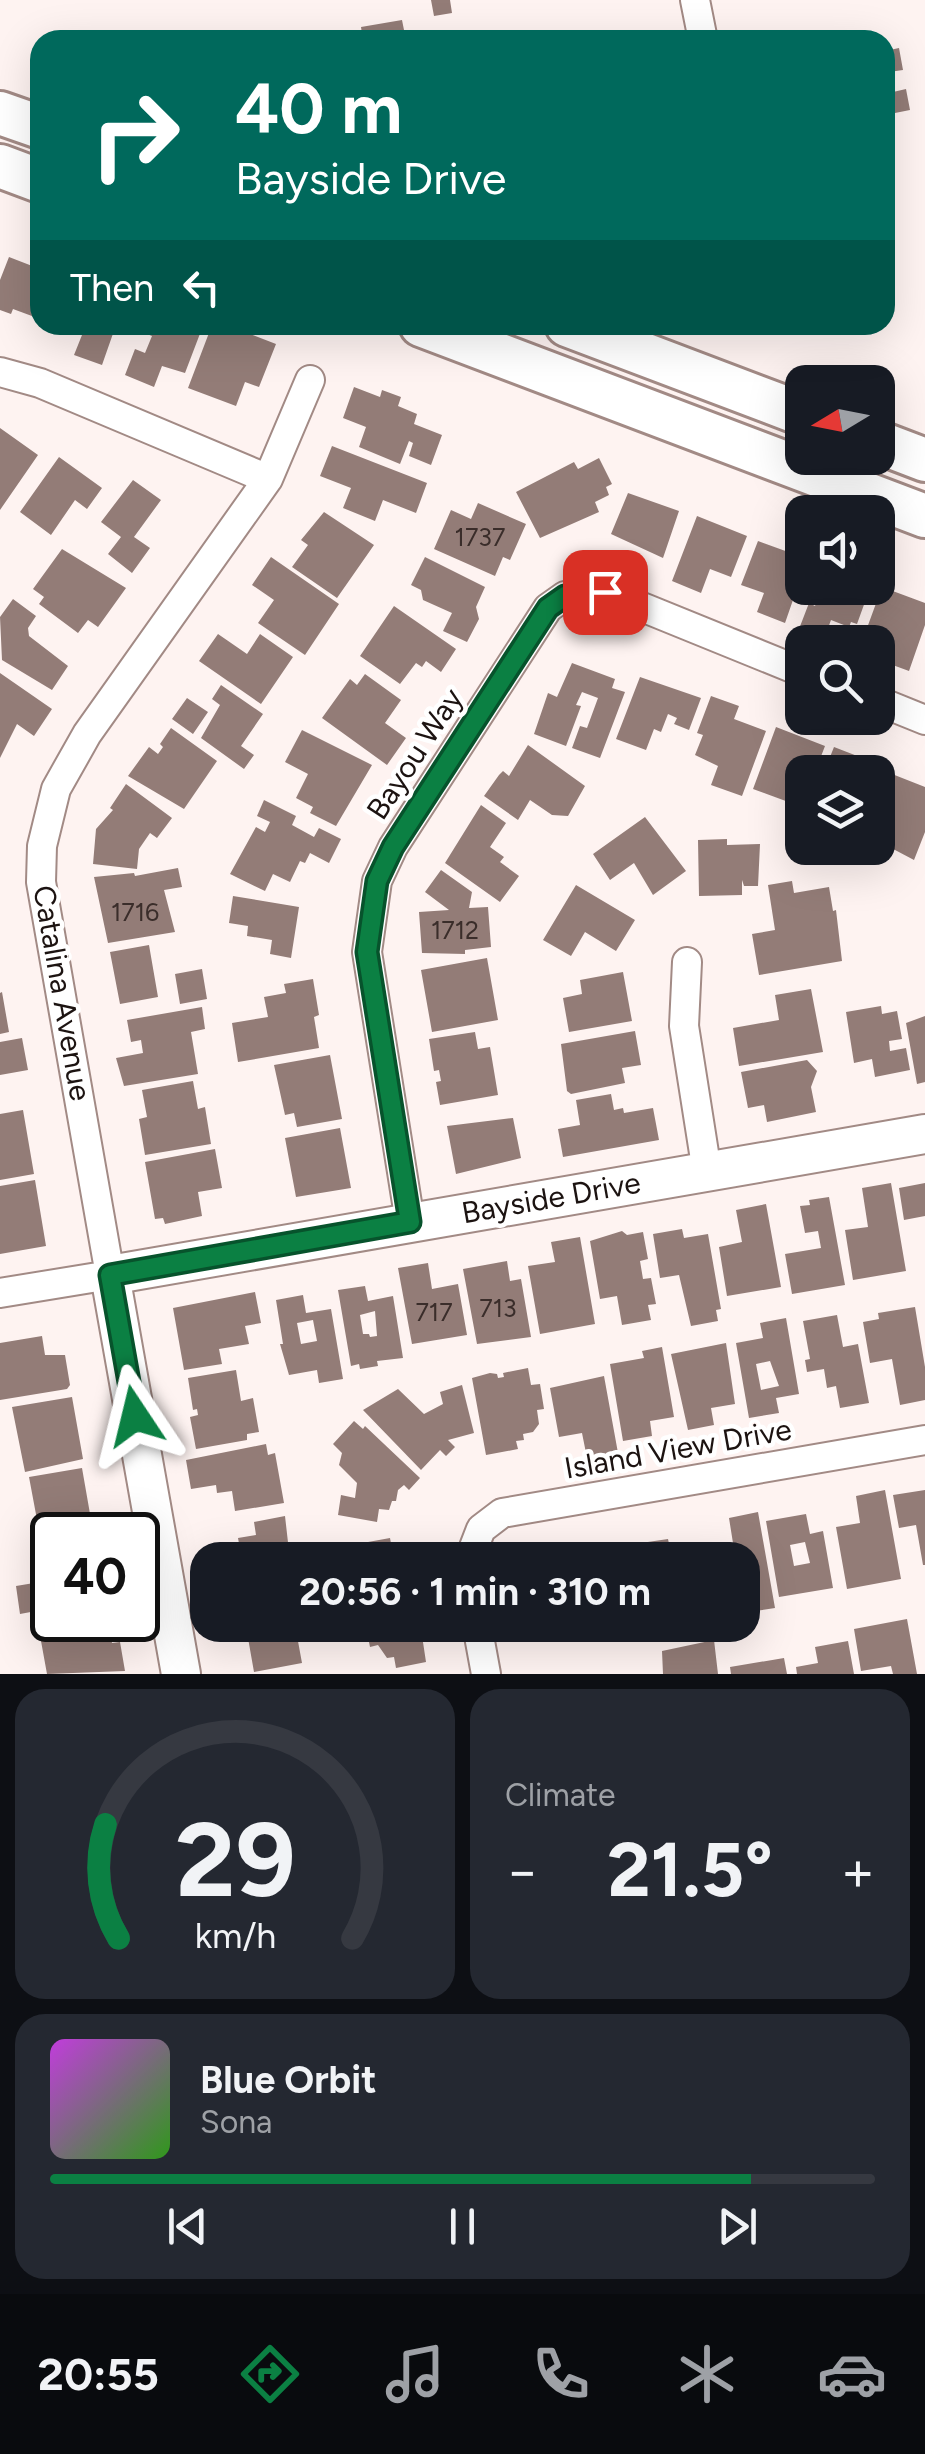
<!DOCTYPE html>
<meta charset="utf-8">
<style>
body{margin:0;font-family:Figtree,sans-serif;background:#242831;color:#f1f3f6;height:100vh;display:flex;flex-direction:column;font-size:38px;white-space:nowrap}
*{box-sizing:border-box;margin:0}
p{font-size:32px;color:#9ea1a6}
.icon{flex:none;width:55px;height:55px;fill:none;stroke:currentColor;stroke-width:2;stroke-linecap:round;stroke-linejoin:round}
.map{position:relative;height:1674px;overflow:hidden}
.details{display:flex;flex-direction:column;gap:15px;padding:15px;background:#0d0f14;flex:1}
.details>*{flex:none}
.top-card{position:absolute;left:30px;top:30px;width:865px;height:305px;border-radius:30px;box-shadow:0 10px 40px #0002;background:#00695c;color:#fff;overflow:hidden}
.needle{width:65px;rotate:260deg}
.tools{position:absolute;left:785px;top:365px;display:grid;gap:20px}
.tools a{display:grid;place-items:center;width:110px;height:110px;border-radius:20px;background:#171b24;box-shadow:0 10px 40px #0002;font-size:50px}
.speed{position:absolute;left:30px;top:1512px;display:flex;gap:20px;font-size:50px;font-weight:700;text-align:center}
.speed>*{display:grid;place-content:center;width:130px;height:130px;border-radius:50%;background:#171b24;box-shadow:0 10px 40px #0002;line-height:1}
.speed .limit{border:5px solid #111;border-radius:15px;background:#fff;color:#111}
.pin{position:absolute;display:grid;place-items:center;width:85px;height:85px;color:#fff;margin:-42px;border-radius:20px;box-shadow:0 5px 15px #0006}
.me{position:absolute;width:110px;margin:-55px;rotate:350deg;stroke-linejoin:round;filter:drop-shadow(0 0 8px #0008)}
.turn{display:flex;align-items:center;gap:35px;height:210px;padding:0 40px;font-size:45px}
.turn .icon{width:130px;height:130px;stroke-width:2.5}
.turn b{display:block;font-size:70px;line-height:85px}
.then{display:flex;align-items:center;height:95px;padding:0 40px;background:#0003;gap:20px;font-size:38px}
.big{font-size:75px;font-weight:700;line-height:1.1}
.details .widget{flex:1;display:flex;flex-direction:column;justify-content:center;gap:15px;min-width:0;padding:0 35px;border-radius:30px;background:#242831}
.details .dial{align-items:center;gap:0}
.dial svg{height:260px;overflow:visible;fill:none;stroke:#363941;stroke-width:7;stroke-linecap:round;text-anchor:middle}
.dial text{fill:#f1f3f6;stroke:none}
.song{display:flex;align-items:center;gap:30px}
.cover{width:120px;height:120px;border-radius:15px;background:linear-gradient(135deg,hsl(290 70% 55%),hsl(110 70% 35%))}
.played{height:10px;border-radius:5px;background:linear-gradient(90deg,#0b8043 85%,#363941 85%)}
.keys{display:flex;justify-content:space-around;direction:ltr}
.heat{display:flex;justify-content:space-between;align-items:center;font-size:55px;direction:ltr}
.details .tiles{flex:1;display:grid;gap:15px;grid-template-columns:1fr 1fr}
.widget:last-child{grid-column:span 2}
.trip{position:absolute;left:190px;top:1542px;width:570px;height:100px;border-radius:30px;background:#171b24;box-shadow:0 10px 40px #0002;font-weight:700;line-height:100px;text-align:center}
.tab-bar{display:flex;height:160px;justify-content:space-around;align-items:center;background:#090b0e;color:#9ea1a6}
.tab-bar .icon{width:70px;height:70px}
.tab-bar .selected{color:#0b8043}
.tab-bar b{font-size:45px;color:#f1f3f6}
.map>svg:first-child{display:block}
.building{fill:#937c77;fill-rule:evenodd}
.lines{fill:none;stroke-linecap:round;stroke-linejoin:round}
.street-casing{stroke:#a28a85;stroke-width:32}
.secondary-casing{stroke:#a28a85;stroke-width:42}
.primary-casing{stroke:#a28a85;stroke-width:48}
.street{stroke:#fff;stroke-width:28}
.secondary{stroke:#fff;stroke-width:38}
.primary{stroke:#fff;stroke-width:42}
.route-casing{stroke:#07532c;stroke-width:25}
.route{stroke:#0b8043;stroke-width:18}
.labels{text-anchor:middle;stroke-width:9;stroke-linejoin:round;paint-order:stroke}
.number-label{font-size:25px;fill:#3a2d2a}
.street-label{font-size:30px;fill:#1c1311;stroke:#fff}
</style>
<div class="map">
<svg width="925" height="1674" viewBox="0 0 925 1674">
<rect width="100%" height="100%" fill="#fef3f1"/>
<path class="building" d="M 431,0 L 450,0 L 452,13 L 434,16 Z
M 402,20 L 406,40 L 363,40 L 361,27 Z
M 899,48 L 903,70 L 889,72 L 893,92 L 906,89 L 910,110 L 885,115 L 885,51 Z
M 9,257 L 40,269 L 40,319 L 13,309 L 11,314 L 0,310 L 0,280 Z
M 55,325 L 116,325 L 102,365 L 74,355 L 82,335 Z
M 145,325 L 186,325 L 201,331 L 185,373 L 162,366 L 154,387 L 125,375 L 135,349 L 145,353 L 152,336 L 142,332 Z
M 212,325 L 253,325 L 250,334 L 276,344 L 259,387 L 245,382 L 236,406 L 188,388 Z
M 354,387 L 380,397 L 382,390 L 401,397 L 398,406 L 417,414 L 414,424 L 442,435 L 431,465 L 409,456 L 413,443 L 409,441 L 400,464 L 359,447 L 366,427 L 343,418 Z
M 0,428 L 38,455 L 0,510 Z
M 332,446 L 427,483 L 416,513 L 383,500 L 375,521 L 343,508 L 351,488 L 320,476 Z
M 59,457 L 102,488 L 87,509 L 75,500 L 51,535 L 20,512 Z
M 599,458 L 612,484 L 606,487 L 609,495 L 595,502 L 599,512 L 540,538 L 516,492 L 574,462 L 578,469 Z
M 133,480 L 161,500 L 134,537 L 150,548 L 132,573 L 108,554 L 121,537 L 101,522 Z
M 628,493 L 679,511 L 663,558 L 611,534 Z
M 478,503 L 526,524 L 510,560 L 503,557 L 495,576 L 434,549 L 451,510 L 471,519 Z
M 324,512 L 374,545 L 337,598 L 292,567 L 308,545 L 301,540 Z
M 697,516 L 747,536 L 731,577 L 710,569 L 701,593 L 672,581 Z
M 758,541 L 802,557 L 802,574 L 785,623 L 757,612 L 764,593 L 741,585 Z
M 62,549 L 126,588 L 98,627 L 88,620 L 78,633 L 39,604 L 44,597 L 33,589 Z
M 271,557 L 339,604 L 305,655 L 258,623 L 274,600 L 252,585 Z
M 425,557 L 485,587 L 476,607 L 479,619 L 467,642 L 443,631 L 452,613 L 423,600 L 421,590 L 411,585 Z
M 882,587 L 925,603 L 925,625 L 909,671 L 879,660 L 887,636 L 867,628 Z
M 822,588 L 870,588 L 857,624 L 851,622 L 849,627 L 831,620 L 824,639 L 799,629 L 809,603 L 815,606 Z
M 13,599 L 36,616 L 28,628 L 29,636 L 68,666 L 52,690 L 2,660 L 0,617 Z
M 394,606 L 456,649 L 441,672 L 426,661 L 422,667 L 416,663 L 400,684 L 360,656 Z
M 218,634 L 247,654 L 260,634 L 293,657 L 261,704 L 199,661 Z
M 572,663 L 615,679 L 612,688 L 625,692 L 600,758 L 572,748 L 580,726 L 587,728 L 598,698 L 582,692 L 576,705 L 581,706 L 566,746 L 534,734 L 548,693 L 557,697 Z
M 0,673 L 52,709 L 34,736 L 17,724 L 0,758 Z
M 365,674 L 401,700 L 385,723 L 406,738 L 387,765 L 322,718 L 350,679 L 357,685 Z
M 640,677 L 701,698 L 689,730 L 674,724 L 677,718 L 668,714 L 661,732 L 654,729 L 646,750 L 616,739 Z
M 221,685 L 263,714 L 241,746 L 254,755 L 244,769 L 201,738 L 220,705 L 212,699 Z
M 711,696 L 739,706 L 734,719 L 766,731 L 742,796 L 711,785 L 718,766 L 695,755 L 703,735 L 697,733 Z
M 187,698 L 208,712 L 193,734 L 172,719 Z
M 776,727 L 825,746 L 815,772 L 802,772 L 802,807 L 753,789 Z
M 171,728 L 217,761 L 184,809 L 128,776 L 149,747 L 158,754 L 163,747 L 160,744 Z
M 302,730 L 372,765 L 336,826 L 310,813 L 313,807 L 296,798 L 308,774 L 285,762 Z
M 528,745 L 585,786 L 568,816 L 552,815 L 530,800 L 518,820 L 484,796 L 499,775 L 503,771 L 509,776 Z
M 834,747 L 865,759 L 860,772 L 824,772 Z
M 892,774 L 925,787 L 925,832 L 914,860 L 878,841 L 878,813 Z
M 126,784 L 172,818 L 157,838 L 150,833 L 139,849 L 137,869 L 93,864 L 96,829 L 113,810 L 110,808 Z
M 264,800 L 296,816 L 292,825 L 314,837 L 319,828 L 341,839 L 329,863 L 310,853 L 305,863 L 300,861 L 290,882 L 273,874 L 265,891 L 230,874 L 256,827 L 265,832 L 270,822 L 257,816 Z
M 481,805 L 506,823 L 490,847 L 504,857 L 500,862 L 519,876 L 500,902 L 445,863 Z
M 645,817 L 686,871 L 653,895 L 634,863 L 610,880 L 593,854 Z
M 727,839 L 727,845 L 760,844 L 758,886 L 744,886 L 742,880 L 742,895 L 699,896 L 698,840 Z
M 178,868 L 182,887 L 164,890 L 175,932 L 108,943 L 94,877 L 134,873 L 135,876 Z
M 441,870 L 472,892 L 469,908 L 488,907 L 491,947 L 465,950 L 465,954 L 422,953 L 419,912 L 449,910 L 425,892 Z
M 792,881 L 794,893 L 829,887 L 833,911 L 836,910 L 842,961 L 759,975 L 752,934 L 775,930 L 768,885 Z
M 576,885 L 635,920 L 616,951 L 585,932 L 571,956 L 543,940 Z
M 233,896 L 299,907 L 291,958 L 270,954 L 272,940 L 247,936 L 248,926 L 229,923 Z
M 149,945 L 158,997 L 120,1004 L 110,952 Z
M 487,958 L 498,1020 L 432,1032 L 421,970 Z
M 202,969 L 207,999 L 180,1004 L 175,974 Z
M 623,972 L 632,1021 L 569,1032 L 563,998 L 582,994 L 580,980 Z
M 313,979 L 319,1015 L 314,1017 L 319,1048 L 238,1062 L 232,1023 L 268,1017 L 264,997 L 286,993 L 284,984 Z
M 811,989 L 823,1052 L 739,1066 L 733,1028 L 779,1020 L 775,995 Z
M 2,992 L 9,1032 L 0,1034 L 0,993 Z
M 881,1006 L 882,1014 L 897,1011 L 902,1039 L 889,1041 L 890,1051 L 906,1048 L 910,1070 L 875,1077 L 872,1059 L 854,1063 L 846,1012 Z
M 202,1007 L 205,1029 L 191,1032 L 198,1074 L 124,1086 L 116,1058 L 143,1053 L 141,1040 L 131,1042 L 127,1020 Z
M 925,1016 L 925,1082 L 917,1084 L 906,1023 Z
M 635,1031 L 641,1065 L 622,1068 L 625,1083 L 571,1094 L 567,1091 L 561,1044 Z
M 475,1032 L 478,1049 L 490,1047 L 498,1095 L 440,1105 L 436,1082 L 441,1081 L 439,1070 L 434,1071 L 429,1039 Z
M 22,1038 L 28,1070 L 0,1075 L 0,1042 Z
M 330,1055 L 342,1119 L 297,1127 L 294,1113 L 285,1115 L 274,1065 Z
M 807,1060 L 817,1071 L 811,1087 L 816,1112 L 767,1122 L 764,1105 L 748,1108 L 741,1072 Z
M 193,1081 L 198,1109 L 205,1107 L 211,1144 L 145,1155 L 139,1119 L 147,1117 L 142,1090 Z
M 611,1094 L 614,1110 L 623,1108 L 624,1113 L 653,1108 L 659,1140 L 563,1157 L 558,1129 L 580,1125 L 576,1100 Z
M 23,1110 L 34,1174 L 0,1180 L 0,1114 Z
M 513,1118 L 521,1158 L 456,1174 L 447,1126 Z
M 340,1128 L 351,1188 L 296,1197 L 285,1138 Z
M 215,1149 L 222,1188 L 198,1192 L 202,1216 L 165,1224 L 163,1218 L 155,1219 L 145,1162 Z
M 35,1180 L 46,1246 L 0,1254 L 0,1186 Z
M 891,1183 L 906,1271 L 853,1280 L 845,1230 L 868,1227 L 862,1188 Z
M 925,1183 L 925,1216 L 904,1220 L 899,1188 Z
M 829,1197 L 845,1285 L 792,1294 L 785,1254 L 821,1248 L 818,1231 L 805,1233 L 800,1206 L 810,1205 L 809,1200 Z
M 766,1204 L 781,1287 L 727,1296 L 719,1247 L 742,1242 L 736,1210 Z
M 682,1229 L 684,1238 L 708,1234 L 721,1309 L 716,1310 L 718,1321 L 691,1326 L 679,1275 L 660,1278 L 653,1234 Z
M 622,1231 L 627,1235 L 643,1232 L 648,1259 L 640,1261 L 643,1279 L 651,1278 L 656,1304 L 648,1305 L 651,1320 L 622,1325 L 617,1296 L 600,1299 L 590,1241 Z
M 580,1237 L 595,1324 L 540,1334 L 528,1266 L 555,1262 L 551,1242 Z
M 507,1261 L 510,1281 L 521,1279 L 531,1337 L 477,1344 L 463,1269 Z
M 428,1263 L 432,1289 L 458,1284 L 467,1335 L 412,1344 L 398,1268 Z
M 365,1286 L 368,1301 L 393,1296 L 403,1358 L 377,1361 L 378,1366 L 360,1369 L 359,1364 L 351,1366 L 338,1290 ZM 375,1311 L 377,1336 L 370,1337 L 369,1334 L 363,1334 L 360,1315 Z
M 255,1292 L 261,1323 L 245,1326 L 249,1344 L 219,1349 L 222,1364 L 184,1370 L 173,1308 Z
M 303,1295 L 306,1313 L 331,1309 L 343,1379 L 319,1383 L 317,1370 L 289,1375 L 280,1344 L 283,1344 L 276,1300 ZM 313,1320 L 317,1341 L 301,1344 L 297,1323 Z
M 915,1307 L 925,1367 L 925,1400 L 900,1405 L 892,1359 L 870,1363 L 863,1322 L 879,1319 L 878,1313 Z
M 837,1315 L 843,1347 L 858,1344 L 869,1403 L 840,1408 L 836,1386 L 827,1388 L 824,1369 L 807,1372 L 805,1360 L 810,1359 L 803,1321 Z
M 786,1318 L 799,1394 L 776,1398 L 779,1413 L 749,1418 L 736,1343 L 763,1338 L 760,1323 ZM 770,1361 L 779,1386 L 761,1390 L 756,1364 Z
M 42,1336 L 45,1355 L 65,1355 L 70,1385 L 67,1389 L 0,1400 L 0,1343 Z
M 726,1343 L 735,1404 L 711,1408 L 714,1425 L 688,1430 L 671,1354 Z
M 662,1347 L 674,1417 L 650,1421 L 652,1436 L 623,1441 L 610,1364 L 644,1358 L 642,1351 Z
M 528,1368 L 531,1385 L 540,1384 L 544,1409 L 537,1410 L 539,1424 L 533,1432 L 523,1434 L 524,1440 L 516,1441 L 518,1449 L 486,1455 L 472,1378 L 490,1373 L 497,1374 L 498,1378 L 504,1377 L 503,1373 Z
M 236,1370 L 241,1401 L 253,1398 L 259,1432 L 247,1434 L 247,1440 L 196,1449 L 190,1417 L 198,1415 L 197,1409 L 193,1410 L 188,1378 Z
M 604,1376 L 618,1453 L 587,1458 L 582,1433 L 559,1437 L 550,1388 Z
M 462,1385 L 474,1433 L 448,1440 L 455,1447 L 446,1456 L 440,1450 L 421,1470 L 363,1410 L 398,1389 L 424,1414 L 443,1404 L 440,1392 Z
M 72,1397 L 83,1459 L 25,1472 L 12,1407 Z
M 354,1421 L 363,1429 L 365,1426 L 420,1478 L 409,1490 L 404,1485 L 398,1490 L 396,1501 L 392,1501 L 389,1510 L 379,1509 L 377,1522 L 338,1515 L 341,1495 L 355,1498 L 357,1483 L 339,1465 L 342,1453 L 333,1444 Z
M 266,1444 L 268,1455 L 275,1453 L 284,1503 L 235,1511 L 232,1491 L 217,1493 L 216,1485 L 191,1489 L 186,1460 Z
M 82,1468 L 93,1531 L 52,1535 L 52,1538 L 41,1541 L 29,1477 Z
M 885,1490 L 901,1579 L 847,1589 L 836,1527 L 860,1523 L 856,1496 Z
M 925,1490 L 925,1565 L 923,1565 L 916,1525 L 899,1528 L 893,1495 Z
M 758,1512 L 775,1608 L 742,1613 L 742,1560 L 709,1560 L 707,1547 L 733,1543 L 729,1518 Z
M 806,1514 L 810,1534 L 823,1531 L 833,1588 L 779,1597 L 766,1521 ZM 805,1542 L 810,1563 L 794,1566 L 790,1545 Z
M 285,1516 L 290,1560 L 242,1560 L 238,1538 L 256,1535 L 254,1522 Z
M 390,1538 L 394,1560 L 363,1560 L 371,1557 L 368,1542 Z
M 668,1539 L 671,1553 L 696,1549 L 698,1560 L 644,1560 L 641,1543 Z
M 52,1580 L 52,1608 L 20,1614 L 16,1586 Z
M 52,1616 L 52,1620 L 114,1620 L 117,1636 L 111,1638 L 112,1643 L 120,1642 L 125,1671 L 47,1674 L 37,1619 Z
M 907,1619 L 917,1674 L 893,1674 L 891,1666 L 861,1671 L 854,1629 Z
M 219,1625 L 250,1625 L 251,1630 L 221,1635 Z
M 266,1625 L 295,1625 L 302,1663 L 254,1672 L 248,1638 L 268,1634 Z
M 343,1625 L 412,1625 L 413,1631 L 421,1629 L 426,1662 L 396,1668 L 394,1657 L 387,1658 L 378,1645 L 370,1647 L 368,1637 L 346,1641 Z
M 525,1625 L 579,1625 L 581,1631 L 528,1640 Z
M 714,1640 L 718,1674 L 663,1674 L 662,1651 Z
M 848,1641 L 854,1674 L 797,1674 L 796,1667 L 818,1663 L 815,1647 Z
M 784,1658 L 787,1674 L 731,1674 L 730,1667 Z"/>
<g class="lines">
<defs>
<path id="street" d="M 695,0 L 703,40
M 0,372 L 40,383 L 268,479
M 878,701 L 925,720
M 687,962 L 684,1026 L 707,1172
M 410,1222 L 367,952 L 377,881 L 393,847 L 548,608 L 565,596 L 605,592 L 802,672
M 0,1293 L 110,1275 L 41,882 L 42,846 L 56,789 L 87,734 L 268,479 L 310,380
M 469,1560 L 481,1529 L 502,1513 L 925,1440
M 477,1625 L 486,1674"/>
<path id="secondary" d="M 181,1674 L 110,1275 L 925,1134"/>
<path id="primary" d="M 0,113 L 40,127
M 0,166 L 40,181
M 421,325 L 925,516
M 567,325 L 802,414
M 878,442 L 925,460"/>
</defs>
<use href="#street" class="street-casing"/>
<use href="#secondary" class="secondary-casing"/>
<use href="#primary" class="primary-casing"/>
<use href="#street" class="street"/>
<use href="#secondary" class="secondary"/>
<use href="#primary" class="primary"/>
</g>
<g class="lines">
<defs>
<path id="route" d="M 135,1416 L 110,1275 L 410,1222 L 367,952 L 377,881 L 393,847 L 548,608 L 565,596 L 605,592"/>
</defs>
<use href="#route" class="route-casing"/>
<use href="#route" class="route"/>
</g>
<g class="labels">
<g class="number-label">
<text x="480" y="546">1737</text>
<text x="135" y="921">1716</text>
<text x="455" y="939">1712</text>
<text x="498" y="1317">713</text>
<text x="434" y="1321">717</text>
</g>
<g class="street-label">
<text transform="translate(415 754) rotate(-57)" y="10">Bayou Way</text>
<text transform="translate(62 993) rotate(80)" y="10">Catalina Avenue</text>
<text transform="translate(551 1198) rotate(-10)" y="10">Bayside Drive</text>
<text transform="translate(678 1449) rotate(-10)" y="10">Island View Drive</text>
</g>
</g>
</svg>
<div class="tools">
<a><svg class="needle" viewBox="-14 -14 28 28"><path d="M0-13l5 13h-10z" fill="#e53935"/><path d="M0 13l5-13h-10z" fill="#9ea1a6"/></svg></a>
<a><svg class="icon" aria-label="sound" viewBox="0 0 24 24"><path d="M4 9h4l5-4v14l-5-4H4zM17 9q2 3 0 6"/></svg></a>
<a><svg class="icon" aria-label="search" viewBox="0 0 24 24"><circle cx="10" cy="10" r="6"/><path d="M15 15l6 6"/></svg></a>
<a><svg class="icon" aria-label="layers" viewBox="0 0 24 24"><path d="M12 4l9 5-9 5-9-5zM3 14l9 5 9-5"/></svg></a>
</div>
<div class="speed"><div class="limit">40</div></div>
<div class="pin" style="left:605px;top:592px;background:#d93025"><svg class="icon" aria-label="arrive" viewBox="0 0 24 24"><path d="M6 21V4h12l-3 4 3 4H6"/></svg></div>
<svg class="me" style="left:135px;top:1416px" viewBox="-20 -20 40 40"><path d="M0-17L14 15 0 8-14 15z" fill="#0b8043" stroke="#fff" stroke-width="4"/></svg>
<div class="trip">20:56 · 1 min · 310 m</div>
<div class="top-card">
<div class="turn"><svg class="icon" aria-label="right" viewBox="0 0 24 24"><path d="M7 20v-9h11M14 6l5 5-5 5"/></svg><div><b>40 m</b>Bayside Drive</div></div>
<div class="then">Then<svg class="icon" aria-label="left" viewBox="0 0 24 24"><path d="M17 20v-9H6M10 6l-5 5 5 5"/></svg></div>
</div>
</div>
<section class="details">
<div class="tiles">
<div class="widget dial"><svg viewBox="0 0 100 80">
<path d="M14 69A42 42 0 1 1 86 69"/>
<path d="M14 69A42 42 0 0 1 10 34" stroke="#0b8043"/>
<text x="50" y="56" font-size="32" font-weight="700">29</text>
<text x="50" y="72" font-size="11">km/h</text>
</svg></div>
<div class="widget"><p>Climate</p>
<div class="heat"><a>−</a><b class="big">21.5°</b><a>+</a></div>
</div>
<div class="widget">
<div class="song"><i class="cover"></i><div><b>Blue Orbit</b><p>Sona</p></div></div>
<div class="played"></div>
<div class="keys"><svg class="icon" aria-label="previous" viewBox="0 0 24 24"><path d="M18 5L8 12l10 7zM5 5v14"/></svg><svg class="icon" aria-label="pause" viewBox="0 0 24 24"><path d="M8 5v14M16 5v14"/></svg><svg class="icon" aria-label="next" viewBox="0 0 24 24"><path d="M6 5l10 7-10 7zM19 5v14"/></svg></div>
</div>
</div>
</section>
<nav class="tab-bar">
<b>20:55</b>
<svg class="icon selected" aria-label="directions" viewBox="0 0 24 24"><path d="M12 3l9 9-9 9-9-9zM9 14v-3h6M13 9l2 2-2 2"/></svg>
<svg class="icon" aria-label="music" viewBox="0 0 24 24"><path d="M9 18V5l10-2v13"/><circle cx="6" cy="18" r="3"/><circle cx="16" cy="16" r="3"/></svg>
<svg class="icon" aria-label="phone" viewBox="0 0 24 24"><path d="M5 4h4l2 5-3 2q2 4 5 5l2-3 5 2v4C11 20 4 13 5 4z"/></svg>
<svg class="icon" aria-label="climate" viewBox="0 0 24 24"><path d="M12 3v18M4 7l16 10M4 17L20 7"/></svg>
<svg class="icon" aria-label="car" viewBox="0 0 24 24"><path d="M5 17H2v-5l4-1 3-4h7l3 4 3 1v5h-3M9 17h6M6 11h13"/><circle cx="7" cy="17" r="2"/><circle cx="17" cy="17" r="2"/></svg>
</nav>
